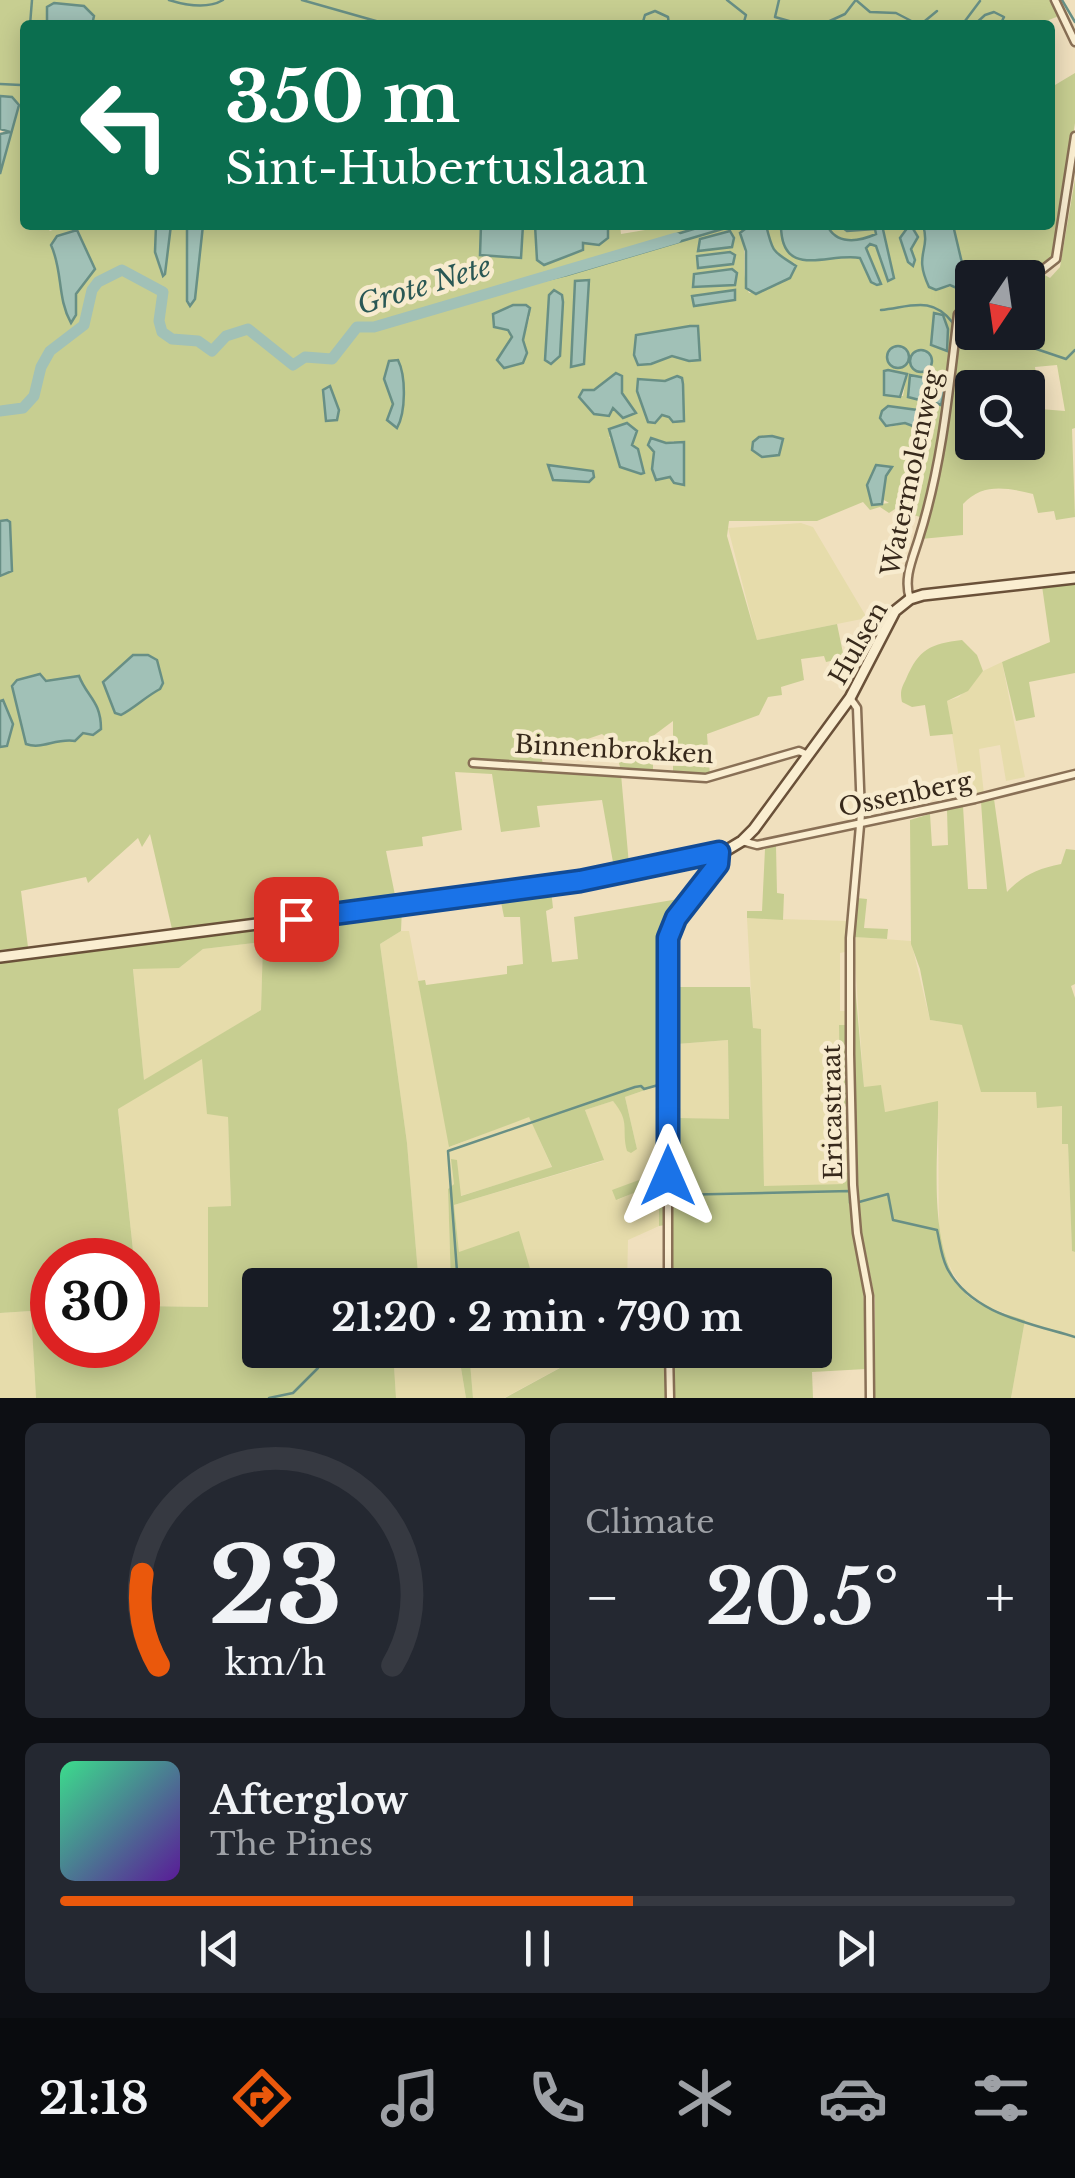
<!DOCTYPE html>
<meta charset="utf-8">
<style>
body{margin:0;font-family:"Libre Baskerville",serif;background:#242831;color:#f1f3f6;height:100vh;display:flex;flex-direction:column;font-size:38px;white-space:nowrap}
*{box-sizing:border-box;margin:0}
p{font-size:32px;color:#9ea1a6}
.icon{flex:none;width:55px;height:55px;fill:none;stroke:currentColor;stroke-width:2;stroke-linecap:round;stroke-linejoin:round}
.map{position:relative;height:1398px;overflow:hidden}
.drawer{display:flex;flex-direction:column;gap:25px;padding:25px;background:#0d0f14;flex:1}
.drawer>*{flex:none}
.hud{position:absolute;left:20px;top:20px;width:1035px;height:210px;border-radius:10px;box-shadow:0 5px 25px #0003;background:#0b6e4f;color:#fff;overflow:hidden}
.needle{width:65px;rotate:193deg}
.controls{position:absolute;left:955px;top:260px;display:grid;gap:20px}
.controls a{display:grid;place-items:center;width:90px;height:90px;border-radius:10px;background:#171b24;box-shadow:0 5px 25px #0003;font-size:50px}
.speed{position:absolute;left:30px;top:1238px;display:flex;gap:20px;font-size:50px;font-weight:700;text-align:center}
.speed>*{display:grid;place-content:center;width:130px;height:130px;border-radius:50%;background:#171b24;box-shadow:0 5px 25px #0003;line-height:1}
.speed .limit{border:15px solid #d22;background:#fff;color:#111}
.pin{position:absolute;display:grid;place-items:center;width:85px;height:85px;color:#fff;margin:-42px;border-radius:20px;box-shadow:0 5px 15px #0006}
.me{position:absolute;width:110px;margin:-55px;rotate:0deg;stroke-linejoin:round;filter:drop-shadow(0 0 8px #0008)}
.turn{display:flex;align-items:center;gap:35px;height:210px;padding:0 40px;font-size:45px}
.turn .icon{width:130px;height:130px;stroke-width:2.5}
.turn b{display:block;font-size:70px;line-height:85px}
.big{font-size:75px;font-weight:700;line-height:1.1}
.drawer .tile{flex:1;display:flex;flex-direction:column;justify-content:center;gap:15px;min-width:0;padding:0 35px;border-radius:15px;background:#242831}
.drawer .dial{align-items:center;gap:0}
.dial svg{height:260px;overflow:visible;fill:none;stroke:#363941;stroke-width:7;stroke-linecap:round;text-anchor:middle}
.dial text{fill:#f1f3f6;stroke:none}
.song{display:flex;align-items:center;gap:30px}
.cover{width:120px;height:120px;border-radius:15px;background:linear-gradient(135deg,hsl(150 70% 55%),hsl(270 70% 35%))}
.played{height:10px;border-radius:5px;background:linear-gradient(90deg,#ea580c 60%,#363941 60%)}
.keys{display:flex;justify-content:space-around;direction:ltr}
.heat{display:flex;justify-content:space-between;align-items:center;font-size:55px;direction:ltr}
.drawer .tiles{flex:1;display:grid;gap:25px;grid-template-columns:1fr 1fr}
.tile:last-child{grid-column:span 2}
.trip{position:absolute;left:242px;top:1268px;width:590px;height:100px;border-radius:10px;background:#171b24;box-shadow:0 5px 25px #0003;font-weight:700;line-height:100px;text-align:center}
.menu{display:flex;height:160px;justify-content:space-around;align-items:center;background:#090b0e;color:#9ea1a6}
.menu .icon{width:70px;height:70px}
.menu .active{color:#ea580c}
.menu b{font-size:45px;color:#f1f3f6}
.map>svg:first-child{display:block}
.farmland{fill:#e6dcab}
.green{fill:#c7ce91;fill-rule:evenodd}
.water{fill:#a1c1b7;stroke:#688f85;stroke-width:2.5}
.lines{fill:none;stroke-linecap:round;stroke-linejoin:round}
.stream{stroke:#688f85;stroke-width:2.5}
.river{stroke:#a1c1b7;stroke-width:11}
.street-casing{stroke:#897056;stroke-width:11}
.secondary-casing{stroke:#6a5139;stroke-width:14}
.street{stroke:#faeed1;stroke-width:6}
.secondary{stroke:#faeed1;stroke-width:9}
.route-casing{stroke:#114b97;stroke-width:25}
.route{stroke:#1a73e8;stroke-width:18}
.labels{text-anchor:middle;stroke-width:9;stroke-linejoin:round;paint-order:stroke}
.street-label{font-size:25px;fill:#37291b;stroke:#f7ebce}
.water-label{font-size:28px;font-style:italic;fill:#2a5855;stroke:#f7ebce}
</style>
<div class="map">
<svg width="1075" height="1398" viewBox="0 0 1075 1398">
<rect width="100%" height="100%" fill="#f0e0be"/>
<path class="farmland" d="M 801,523 L 813,527 L 867,618 L 757,640 L 728,528 Z
M 1002,662 L 1025,777 L 1006,781 L 1000,745 L 979,749 L 984,794 L 962,798 L 947,701 L 959,697 L 983,671 Z
M 747,918 L 848,921 L 845,952 L 840,953 L 840,1011 L 846,1011 L 846,1025 L 839,1026 L 841,1104 L 847,1104 L 848,1172 L 844,1173 L 843,1184 L 764,1187 L 761,1029 L 753,1029 Z
M 401,931 L 409,931 L 450,1147 L 529,1116 L 552,1168 L 460,1196 L 457,1160 L 454,1184 L 448,1189 L 451,1285 L 419,1285 L 407,1143 L 380,944 Z
M 856,937 L 911,941 L 930,1020 L 962,1025 L 1036,1092 L 1063,1106 L 1062,1143 L 1068,1144 L 1072,1251 L 1075,1252 L 1075,1398 L 1011,1398 L 1025,1320 L 987,1307 L 969,1296 L 954,1275 L 939,1243 L 938,1102 L 885,1112 L 864,1088 L 855,963 Z
M 263,942 L 261,1010 L 144,1081 L 133,968 L 179,968 L 203,949 Z
M 728,1040 L 729,1120 L 678,1118 L 677,1044 Z
M 202,1058 L 228,1116 L 231,1206 L 208,1208 L 209,1307 L 139,1306 L 138,1260 L 134,1260 L 118,1108 Z
M 658,1086 L 658,1173 L 617,1200 L 659,1182 L 659,1226 L 628,1240 L 627,1285 L 527,1285 L 534,1282 L 459,1252 L 454,1205 L 603,1161 L 585,1110 L 613,1101 L 622,1112 L 627,1133 L 637,1149 L 625,1097 Z
M 31,1311 L 36,1398 L 0,1398 L 0,1313 Z
M 393,1350 L 458,1350 L 466,1398 L 396,1398 Z
M 469,1350 L 593,1350 L 504,1398 L 473,1398 Z"/>
<path class="green" d="M 0,0 L 1052,0 L 1059,16 L 1036,25 L 92,25 L 94,16 L 47,8 L 47,25 L 25,25 L 25,225 L 44,225 L 50,231 L 66,225 L 156,225 L 155,252 L 160,271 L 165,273 L 171,225 L 187,225 L 187,301 L 195,299 L 203,225 L 481,225 L 481,255 L 520,258 L 523,225 L 535,225 L 537,259 L 544,265 L 583,251 L 582,242 L 608,238 L 608,225 L 620,225 L 621,234 L 651,229 L 657,225 L 707,225 L 677,234 L 662,242 L 505,288 L 567,275 L 736,225 L 781,225 L 803,259 L 860,258 L 871,282 L 880,283 L 866,247 L 870,243 L 876,246 L 888,281 L 892,273 L 882,225 L 923,225 C 931,252 912,253 929,287 C 939,291 956,286 966,280 L 953,225 L 1050,225 L 1050,88 L 1075,73 L 1075,123 L 1055,250 C 1042,285 1003,278 972,278 L 972,299 L 956,305 L 940,441 L 923,518 L 895,509 L 889,513 L 880,507 L 870,510 L 863,502 L 817,521 L 729,521 L 727,536 L 757,640 L 837,624 L 844,658 L 826,662 L 824,656 L 801,659 L 804,680 L 781,687 L 782,695 L 768,697 L 759,715 L 707,734 L 710,776 L 673,773 L 673,721 L 653,736 L 653,771 L 620,767 L 614,744 L 602,734 L 541,755 L 543,764 L 516,762 L 515,766 L 621,774 L 629,865 L 614,868 L 602,800 L 537,806 L 540,827 L 501,832 L 492,774 L 455,772 L 462,830 L 422,837 L 423,846 L 386,851 L 396,900 L 172,929 L 150,834 L 142,847 L 138,838 L 88,883 L 86,877 L 21,891 L 28,947 L 0,950 L 0,747 L 7,746 L 3,700 L 0,701 L 0,576 L 12,571 L 11,528 L 7,520 L 0,521 L 0,174 L 19,105 L 12,97 L 0,96 ZM 759,228 L 768,234 C 769,251 779,260 795,263 L 778,285 L 749,293 C 740,275 749,253 740,233 ZM 77,230 L 94,266 L 76,294 L 59,270 L 51,245 L 57,236 ZM 530,316 L 523,340 L 527,353 L 497,360 L 512,337 L 508,330 L 500,330 ZM 668,331 L 700,340 L 700,359 L 672,356 L 651,364 L 636,335 ZM 884,371 L 907,374 L 903,396 L 884,395 ZM 616,374 L 622,382 L 620,387 L 627,404 L 635,412 L 629,414 L 613,408 L 609,412 L 583,390 L 594,390 ZM 888,406 L 925,411 L 929,413 L 922,430 L 906,423 L 889,427 L 880,418 ZM 636,431 L 632,445 L 638,449 L 644,473 L 641,474 L 630,471 L 609,437 ZM 658,439 L 666,443 L 674,441 L 674,483 L 671,477 L 657,480 L 652,469 ZM 879,465 L 891,467 L 885,476 L 884,500 L 889,503 L 873,505 L 874,476 ZM 132,656 L 157,660 L 163,683 L 140,699 L 132,709 L 111,705 L 103,682 ZM 40,674 L 46,681 L 63,680 L 75,741 C 57,738 43,748 26,743 L 12,686 L 17,680 Z
M 1075,179 L 1075,428 L 1072,429 L 1075,517 L 1056,520 L 1054,511 L 1038,513 L 1033,494 C 1008,488 983,482 963,504 L 963,535 L 921,539 C 937,477 950,418 957,356 C 959,338 956,317 972,306 L 972,332 L 1028,332 L 1028,285 L 1043,274 L 1050,278 L 1060,267 ZM 1057,365 L 1065,411 L 1040,409 L 1035,367 ZM 972,388 L 1028,388 L 1028,442 L 972,442 Z
M 827,225 L 858,231 L 875,229 L 876,234 C 859,242 844,243 828,231 Z
M 1075,582 L 1075,673 L 1029,682 L 1035,717 L 1016,721 L 1002,662 L 1050,642 L 1042,586 Z
M 962,640 L 977,655 L 983,671 L 968,691 L 947,701 L 953,734 L 930,736 L 925,705 L 912,707 L 902,702 C 900,692 901,689 906,679 C 919,649 930,644 962,640 Z
M 994,799 L 1007,892 C 1023,875 1037,869 1061,864 L 1066,849 L 1075,850 L 1075,984 L 1071,986 L 1075,998 L 1075,1252 L 1072,1251 L 1068,1144 L 1062,1144 L 1062,1106 L 1037,1108 L 1036,1092 L 981,1092 L 962,1025 L 930,1020 L 920,969 L 911,944 L 910,820 L 930,814 L 932,846 L 948,845 L 947,810 L 963,806 L 968,889 L 987,889 L 981,802 Z
M 776,846 L 777,893 L 784,894 L 783,920 L 747,918 L 747,911 L 762,911 L 765,849 Z
M 551,890 L 553,908 L 546,911 L 552,962 L 578,959 L 574,917 L 684,898 L 672,915 L 664,944 L 665,1225 L 659,1226 L 659,1183 L 616,1200 L 612,1190 L 658,1173 L 657,1086 L 625,1097 L 637,1149 L 631,1153 L 627,1151 C 621,1128 631,1123 613,1101 L 585,1110 L 604,1160 L 454,1205 L 459,1252 L 519,1231 L 534,1282 L 527,1285 L 451,1285 L 448,1189 L 454,1184 L 451,1159 L 457,1160 L 461,1196 L 552,1167 L 529,1117 L 449,1147 L 418,981 L 425,980 L 426,985 L 507,974 L 507,966 L 523,964 L 520,917 L 504,917 L 500,897 Z
M 857,898 L 867,899 L 864,928 L 888,929 L 887,939 L 854,937 Z
M 402,908 L 401,931 L 380,944 L 407,1143 L 419,1285 L 260,1285 L 260,1350 L 393,1350 L 396,1398 L 36,1398 L 31,1311 L 0,1313 L 0,962 ZM 263,942 L 261,1010 L 144,1080 L 133,969 L 179,968 L 203,949 ZM 202,1059 L 207,1114 L 228,1117 L 231,1206 L 208,1207 L 208,1307 L 140,1306 L 138,1292 L 138,1345 L 52,1345 L 52,1260 L 134,1260 L 118,1109 Z
M 853,963 L 864,1087 L 881,1085 L 885,1112 L 938,1101 C 939,1157 925,1254 968,1296 C 983,1309 1007,1314 1025,1320 L 1011,1398 L 875,1398 L 875,1299 L 865,1248 L 858,1248 L 863,1279 L 866,1369 L 812,1372 L 813,1398 L 673,1398 L 673,1350 L 815,1350 L 815,1285 L 673,1285 L 670,987 L 750,987 L 753,1028 L 761,1029 L 764,1186 L 843,1184 L 844,1173 L 857,1171 ZM 728,1040 L 729,1119 L 678,1118 L 677,1044 Z
M 846,1025 L 847,1104 L 840,1104 L 839,1025 Z
M 458,1350 L 469,1350 L 473,1398 L 466,1398 Z
M 593,1350 L 666,1350 L 666,1398 L 505,1398 Z"/>
<path class="water" d="M 54,3 L 84,6 L 94,16 L 92,25 L 47,25 L 47,7 Z
M 0,96 L 12,97 L 19,105 L 0,174 L 0,134 L 10,132 L 0,129 Z
M 156,225 L 171,225 L 165,274 L 163,276 L 155,252 Z
M 187,225 L 203,225 L 195,299 L 190,306 L 187,301 Z
M 481,225 L 523,225 L 521,258 L 480,255 Z
M 535,225 L 608,225 L 608,238 L 599,245 L 583,243 L 583,250 L 544,265 L 537,260 Z
M 707,225 L 736,225 L 567,275 L 475,297 L 662,242 L 677,234 Z
M 766,225 C 773,254 773,251 796,266 L 790,278 L 756,294 L 746,288 L 746,251 L 740,233 L 745,229 Z
M 781,225 L 827,225 C 836,245 858,242 876,234 L 875,229 L 847,231 L 839,225 L 882,225 L 894,278 L 888,281 L 876,246 L 870,244 L 866,248 L 881,284 L 877,285 L 871,282 L 860,258 C 829,252 781,281 781,225 Z
M 923,225 L 953,225 L 966,280 L 959,289 L 950,285 L 936,290 L 929,287 C 913,253 931,252 923,225 Z
M 908,227 L 912,227 L 918,237 L 911,249 L 915,260 L 913,266 L 908,262 L 900,238 Z
M 77,230 L 95,269 L 76,294 L 76,315 L 71,323 C 57,298 63,271 51,245 L 57,236 Z
M 730,231 L 734,238 L 732,247 L 698,251 L 700,239 Z
M 730,252 L 735,255 L 733,264 L 698,268 L 697,256 Z
M 732,269 L 737,273 L 735,285 L 693,287 L 694,274 Z
M 589,280 L 584,364 L 571,367 L 575,281 Z
M 554,290 L 562,295 L 563,302 L 560,356 L 551,364 L 545,360 L 549,295 Z
M 735,290 L 735,300 L 694,306 L 692,296 Z
M 513,305 L 526,305 L 530,308 L 523,340 L 527,353 L 523,363 L 504,368 L 497,360 L 512,337 L 508,330 L 494,327 L 493,314 Z
M 934,313 L 943,315 L 948,329 L 947,351 L 931,345 Z
M 690,326 L 698,326 L 700,360 L 689,361 L 672,356 L 651,364 L 638,365 L 634,355 L 636,335 Z
M887 357a11 11 0 1 1 22 0a11 11 0 1 1-22 0Z
M910 361a11 11 0 1 1 22 0a11 11 0 1 1-22 0Z
M 398,360 C 406,376 406,412 397,428 L 387,420 L 393,404 L 384,379 L 389,361 Z
M 888,370 L 907,374 L 900,397 L 884,395 L 884,371 Z
M 616,373 L 622,376 L 622,393 L 636,413 L 623,418 L 613,408 L 609,416 L 594,414 L 579,397 L 583,390 L 594,390 Z
M 910,375 L 926,378 L 923,401 L 908,397 Z
M 677,376 L 682,378 L 683,384 L 684,421 L 673,422 L 669,417 L 662,415 L 655,423 L 648,422 L 637,391 L 638,379 L 665,381 Z
M 931,379 L 947,382 L 941,405 L 927,400 Z
M 330,386 L 339,410 L 337,420 L 326,421 L 323,390 Z
M 888,406 L 925,411 L 932,415 L 932,427 L 926,431 L 905,423 L 886,426 L 880,418 L 882,411 Z
M 627,423 L 637,431 L 632,445 L 638,449 L 644,473 L 641,474 L 620,467 L 609,429 Z
M 772,436 L 783,439 L 779,455 L 762,457 L 752,450 L 753,442 L 759,437 Z
M 651,438 L 666,443 L 684,442 L 684,485 L 674,483 L 670,477 L 656,480 L 652,469 L 654,452 L 648,445 Z
M 548,465 L 593,471 L 594,477 L 589,482 L 553,480 Z
M 876,465 L 892,467 L 886,476 L 882,504 L 872,505 L 867,485 Z
M 7,520 L 10,522 L 12,571 L 0,576 L 0,521 Z
M 133,655 L 148,655 L 157,660 L 163,683 L 160,689 C 145,697 136,707 121,715 L 115,713 L 103,682 Z
M 40,674 L 46,681 L 79,676 C 87,697 101,701 101,729 L 93,735 L 83,733 L 75,741 C 55,738 42,750 26,744 L 12,686 L 17,680 Z
M 3,700 L 13,724 L 7,746 L 0,747 L 0,701 Z"/>
<g class="lines">
<path class="stream" d="M 169,0 C 185,5 208,9 223,0
M 302,0 L 390,25
M 727,0 L 746,15 L 743,25
M 779,0 L 775,17 L 803,25
M 856,0 L 870,12 L 896,13 L 919,25
M 1062,0 L 1075,22
M 30,25 L 32,0
M 642,25 L 645,15 L 655,11 L 668,17 L 669,25
M 821,25 L 845,14 L 855,1
M 920,25 L 937,11
M 962,25 L 980,1
M 974,25 L 985,15 L 994,12 L 1004,17 L 1000,25
M 0,84 L 21,85 L 25,79
M 881,310 C 910,307 932,295 953,323
M 961,328 L 981,340 L 1004,338 L 1066,359 L 1075,350
M 674,1195 L 850,1191 L 850,1203
M 859,1202 L 888,1194 L 893,1220 L 937,1230 C 940,1243 941,1256 947,1268 C 971,1314 1029,1323 1075,1337
M 458,1285 L 448,1151 L 635,1087 L 641,1086 L 644,1089 L 662,1084 L 663,1195
M 269,1398 L 293,1393 L 318,1368 L 317,1350"/>
<path class="river" d="M 0,411 L 23,408 L 34,396 L 41,367 L 50,351 L 84,325 L 92,290 L 98,282 L 122,270 L 163,292 L 159,321 L 162,332 L 172,339 L 198,341 L 212,351 L 226,336 L 248,329 L 293,365 L 305,357 L 332,359 L 357,327 L 374,327 L 676,238"/>
<defs>
<path id="street" d="M 1055,0 L 1075,42
M 1028,281 L 1056,259 L 1075,136
M 910,599 C 903,578 913,558 919,538 C 942,465 949,390 958,314 L 972,303
M 850,698 L 857,708 L 861,814 L 850,938 L 850,1054 L 853,1185 L 857,1233 L 869,1296 L 870,1398
M 473,763 L 706,778 L 799,751 L 808,755
M 742,841 L 757,845 L 975,799 L 1075,774
M 668,1285 L 668,938 L 676,919 L 718,863 L 719,852
M 669,1350 L 670,1398"/>
<path id="secondary" d="M 0,957 L 529,889 L 727,850 L 742,841 L 754,829 L 850,698 L 895,611 L 910,599 L 923,595 L 1075,578"/>
</defs>
<use href="#street" class="street-casing"/>
<use href="#secondary" class="secondary-casing"/>
<use href="#street" class="street"/>
<use href="#secondary" class="secondary"/>
</g>
<g class="lines">
<defs>
<path id="route" d="M 296,919 L 580,881 L 719,852 L 718,864 L 676,918 L 668,938 L 668,1176"/>
</defs>
<use href="#route" class="route-casing"/>
<use href="#route" class="route"/>
</g>
<g class="labels">
<g class="street-label">
<text transform="translate(911 473) rotate(-78)" y="9">Watermolenweg</text>
<text transform="translate(858 643) rotate(-60)" y="9">Hulsen</text>
<text transform="translate(614 749) rotate(3)" y="9">Binnenbrokken</text>
<text transform="translate(905 794) rotate(-12)" y="9">Ossenberg</text>
<text transform="translate(832 1112) rotate(-91)" y="9">Ericastraat</text>
</g>
<g class="water-label">
<text transform="translate(424 285) rotate(-17)" y="10">Grote Nete</text>
</g>
</g>
</svg>
<div class="controls">
<a><svg class="needle" viewBox="-14 -14 28 28"><path d="M0-13l5 13h-10z" fill="#e53935"/><path d="M0 13l5-13h-10z" fill="#9ea1a6"/></svg></a>
<a><svg class="icon" aria-label="search" viewBox="0 0 24 24"><circle cx="10" cy="10" r="6"/><path d="M15 15l6 6"/></svg></a>
</div>
<div class="speed"><div class="limit">30</div></div>
<div class="pin" style="left:296px;top:919px;background:#d93025"><svg class="icon" aria-label="arrive" viewBox="0 0 24 24"><path d="M6 21V4h12l-3 4 3 4H6"/></svg></div>
<svg class="me" style="left:668px;top:1176px" viewBox="-20 -20 40 40"><path d="M0-17L14 15 0 8-14 15z" fill="#1a73e8" stroke="#fff" stroke-width="4"/></svg>
<div class="trip">21:20 · 2 min · 790 m</div>
<div class="hud">
<div class="turn"><svg class="icon" aria-label="left" viewBox="0 0 24 24"><path d="M17 20v-9H6M10 6l-5 5 5 5"/></svg><div><b>350 m</b>Sint-Hubertuslaan</div></div>
</div>
</div>
<section class="drawer">
<div class="tiles">
<div class="tile dial"><svg viewBox="0 0 100 80">
<path d="M14 69A42 42 0 1 1 86 69"/>
<path d="M14 69A42 42 0 0 1 9 41" stroke="#ea580c"/>
<text x="50" y="56" font-size="32" font-weight="700">23</text>
<text x="50" y="72" font-size="11">km/h</text>
</svg></div>
<div class="tile"><p>Climate</p>
<div class="heat"><a>−</a><b class="big">20.5°</b><a>+</a></div>
</div>
<div class="tile">
<div class="song"><i class="cover"></i><div><b>Afterglow</b><p>The Pines</p></div></div>
<div class="played"></div>
<div class="keys"><svg class="icon" aria-label="previous" viewBox="0 0 24 24"><path d="M18 5L8 12l10 7zM5 5v14"/></svg><svg class="icon" aria-label="pause" viewBox="0 0 24 24"><path d="M8 5v14M16 5v14"/></svg><svg class="icon" aria-label="next" viewBox="0 0 24 24"><path d="M6 5l10 7-10 7zM19 5v14"/></svg></div>
</div>
</div>
</section>
<nav class="menu">
<b>21:18</b>
<svg class="icon active" aria-label="directions" viewBox="0 0 24 24"><path d="M12 3l9 9-9 9-9-9zM9 14v-3h6M13 9l2 2-2 2"/></svg>
<svg class="icon" aria-label="music" viewBox="0 0 24 24"><path d="M9 18V5l10-2v13"/><circle cx="6" cy="18" r="3"/><circle cx="16" cy="16" r="3"/></svg>
<svg class="icon" aria-label="phone" viewBox="0 0 24 24"><path d="M5 4h4l2 5-3 2q2 4 5 5l2-3 5 2v4C11 20 4 13 5 4z"/></svg>
<svg class="icon" aria-label="climate" viewBox="0 0 24 24"><path d="M12 3v18M4 7l16 10M4 17L20 7"/></svg>
<svg class="icon" aria-label="car" viewBox="0 0 24 24"><path d="M5 17H2v-5l4-1 3-4h7l3 4 3 1v5h-3M9 17h6M6 11h13"/><circle cx="7" cy="17" r="2"/><circle cx="17" cy="17" r="2"/></svg>
<svg class="icon" aria-label="filters" viewBox="0 0 24 24"><path d="M4 7h16M4 17h16"/><circle cx="9" cy="7" r="2"/><circle cx="15" cy="17" r="2"/></svg>
</nav>
